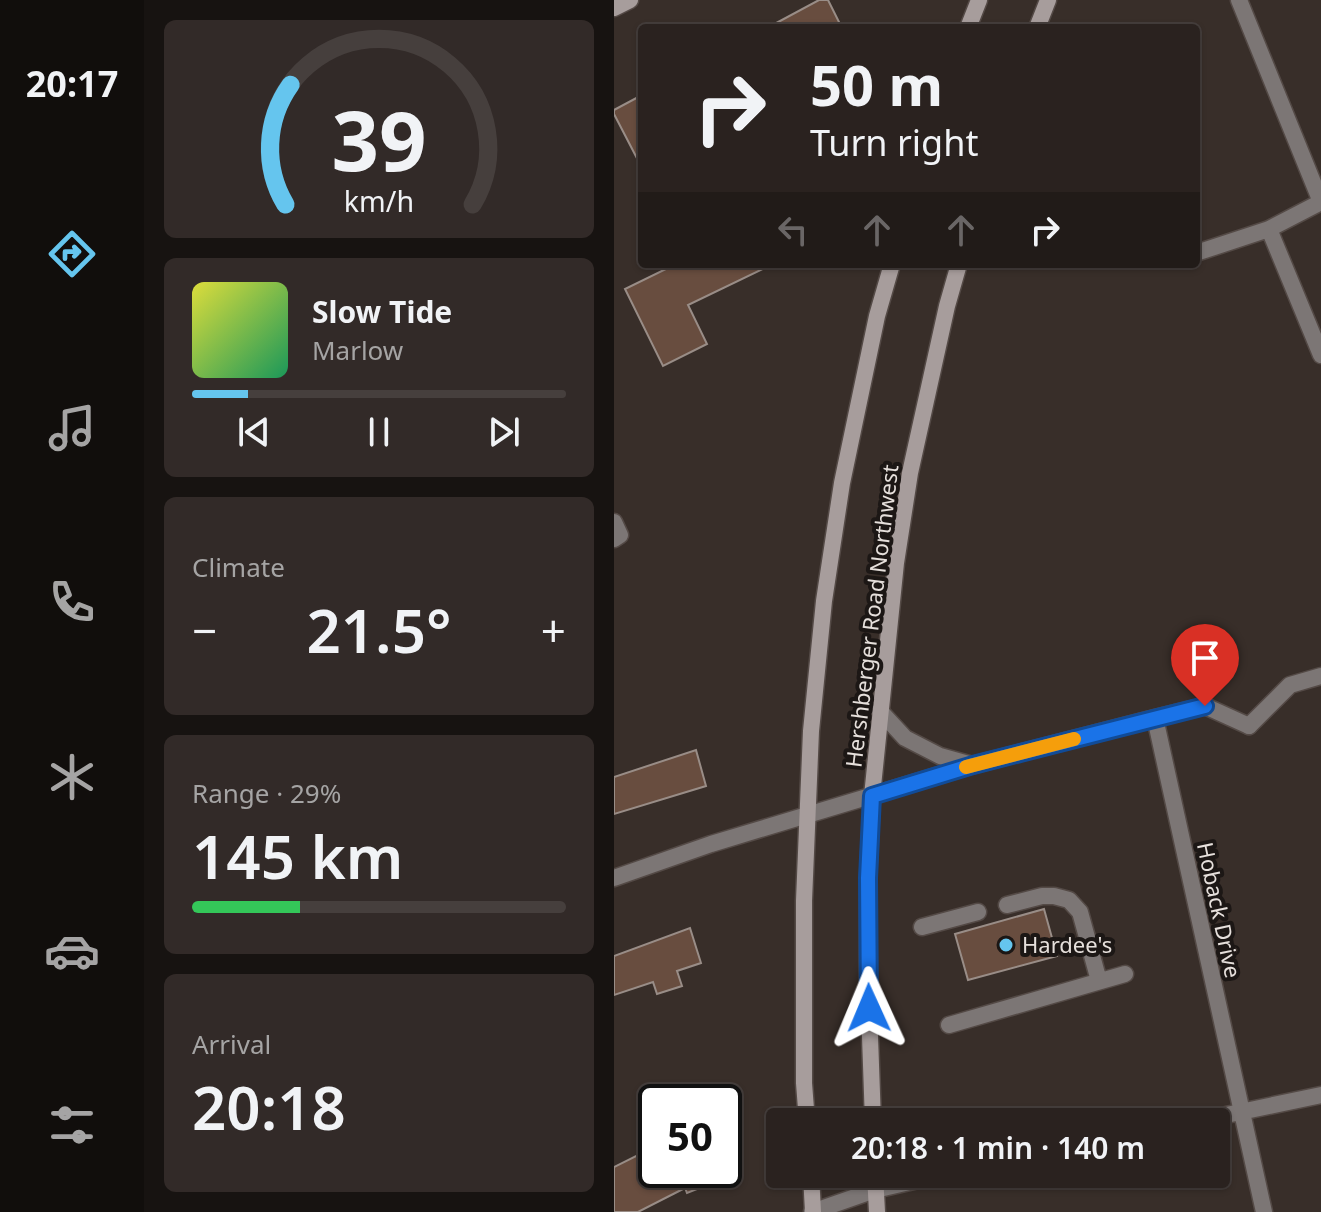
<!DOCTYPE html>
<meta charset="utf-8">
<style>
body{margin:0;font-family:"Noto Sans",sans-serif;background:#322a28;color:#f1f3f6;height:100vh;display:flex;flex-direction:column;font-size:30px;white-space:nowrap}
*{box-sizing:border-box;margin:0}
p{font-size:26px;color:#a5a4a4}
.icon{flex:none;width:44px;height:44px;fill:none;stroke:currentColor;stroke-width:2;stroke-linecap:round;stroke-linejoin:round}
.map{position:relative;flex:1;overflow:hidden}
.details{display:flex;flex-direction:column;gap:20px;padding:20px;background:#171311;width:470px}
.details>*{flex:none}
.guide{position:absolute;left:24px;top:24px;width:562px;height:244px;border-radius:8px;box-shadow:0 2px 6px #0004,0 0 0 2px #463f3d;background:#2a221f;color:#f1f3f6;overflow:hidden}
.speed{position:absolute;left:24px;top:1084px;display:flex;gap:16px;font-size:40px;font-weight:700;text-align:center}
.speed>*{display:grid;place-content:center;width:104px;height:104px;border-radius:50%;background:#2a221f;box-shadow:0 2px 6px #0004,0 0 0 2px #463f3d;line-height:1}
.speed .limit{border:4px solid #111;border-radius:12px;background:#fff;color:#111}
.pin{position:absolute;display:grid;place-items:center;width:68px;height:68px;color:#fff;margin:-82px -34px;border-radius:50% 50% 50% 0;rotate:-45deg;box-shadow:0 0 8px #0007}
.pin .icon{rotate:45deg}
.me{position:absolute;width:88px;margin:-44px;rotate:359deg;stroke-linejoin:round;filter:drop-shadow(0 0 6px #0008)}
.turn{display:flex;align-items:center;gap:28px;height:168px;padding:0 40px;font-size:36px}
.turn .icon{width:104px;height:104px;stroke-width:2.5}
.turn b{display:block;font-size:56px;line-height:68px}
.lanes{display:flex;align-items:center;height:76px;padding:0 40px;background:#0003;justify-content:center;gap:40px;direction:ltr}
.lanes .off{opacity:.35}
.big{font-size:60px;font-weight:600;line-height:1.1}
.details .tile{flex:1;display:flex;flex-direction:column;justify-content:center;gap:12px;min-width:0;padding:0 28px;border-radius:12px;background:#322a28}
.details .dial{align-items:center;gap:0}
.dial svg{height:208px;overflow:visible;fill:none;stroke:#463f3d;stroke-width:7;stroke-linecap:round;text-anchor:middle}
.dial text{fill:#f1f3f6;stroke:none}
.song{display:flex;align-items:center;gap:24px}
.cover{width:96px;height:96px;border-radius:12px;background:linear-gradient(135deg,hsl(60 70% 55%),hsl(150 70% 35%))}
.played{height:8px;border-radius:4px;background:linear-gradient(90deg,#65c5ee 15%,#463f3d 15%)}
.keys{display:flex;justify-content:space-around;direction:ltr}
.heat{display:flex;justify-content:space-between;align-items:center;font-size:44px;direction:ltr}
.charge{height:12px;border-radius:6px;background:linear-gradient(90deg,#34c759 29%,#463f3d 0)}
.trip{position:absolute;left:152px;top:1108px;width:464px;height:80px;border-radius:8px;background:#2a221f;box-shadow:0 2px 6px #0004,0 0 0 2px #463f3d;font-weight:600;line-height:80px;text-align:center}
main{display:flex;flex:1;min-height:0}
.dock{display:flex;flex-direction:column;width:144px;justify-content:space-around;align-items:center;background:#110e0c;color:#a5a4a4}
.dock .icon{width:56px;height:56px}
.dock .selected{color:#65c5ee}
.dock b{font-size:36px;color:#f1f3f6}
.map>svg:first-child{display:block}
.building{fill:#684d3f;stroke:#998d87;stroke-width:2}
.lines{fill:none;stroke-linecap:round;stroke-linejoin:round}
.service-casing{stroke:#544a46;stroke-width:19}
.minor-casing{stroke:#544a46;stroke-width:19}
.secondary-casing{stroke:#544a46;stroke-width:19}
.service{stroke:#7c7675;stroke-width:16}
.minor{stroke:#7c7675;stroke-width:16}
.secondary{stroke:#a79d9c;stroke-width:16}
.route-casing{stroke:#114b97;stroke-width:20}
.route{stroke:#1a73e8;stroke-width:14}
.slow{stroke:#f59e0b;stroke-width:14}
.poi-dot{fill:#65c5ee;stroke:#1c1715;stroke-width:3}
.labels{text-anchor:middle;stroke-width:8;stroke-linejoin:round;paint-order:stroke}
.street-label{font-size:22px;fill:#e6e0dc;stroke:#1c1715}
.poi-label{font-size:22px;fill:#e6e0dc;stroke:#1c1715;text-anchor:start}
</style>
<main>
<nav class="dock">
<b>20:17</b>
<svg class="icon selected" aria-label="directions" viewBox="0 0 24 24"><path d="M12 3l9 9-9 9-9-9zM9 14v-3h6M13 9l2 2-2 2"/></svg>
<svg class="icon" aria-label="music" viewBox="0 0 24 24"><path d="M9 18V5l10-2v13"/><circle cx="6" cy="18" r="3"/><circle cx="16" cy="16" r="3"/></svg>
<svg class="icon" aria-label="phone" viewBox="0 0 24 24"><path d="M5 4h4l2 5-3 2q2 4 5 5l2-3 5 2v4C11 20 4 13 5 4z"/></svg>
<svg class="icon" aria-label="climate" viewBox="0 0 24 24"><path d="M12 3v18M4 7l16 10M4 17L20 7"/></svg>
<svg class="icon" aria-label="car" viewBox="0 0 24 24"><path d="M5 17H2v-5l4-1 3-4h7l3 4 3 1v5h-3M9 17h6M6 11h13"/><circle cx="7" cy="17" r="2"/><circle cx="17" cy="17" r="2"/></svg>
<svg class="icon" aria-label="filters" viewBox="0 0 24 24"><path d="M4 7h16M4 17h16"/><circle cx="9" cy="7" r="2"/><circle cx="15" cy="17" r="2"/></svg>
</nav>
<section class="details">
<div class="tile dial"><svg viewBox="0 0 100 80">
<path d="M14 69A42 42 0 1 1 86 69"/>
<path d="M14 69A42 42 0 0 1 16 23" stroke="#65c5ee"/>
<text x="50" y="56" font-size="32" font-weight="700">39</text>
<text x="50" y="72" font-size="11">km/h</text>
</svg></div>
<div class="tile">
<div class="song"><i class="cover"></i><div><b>Slow Tide</b><p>Marlow</p></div></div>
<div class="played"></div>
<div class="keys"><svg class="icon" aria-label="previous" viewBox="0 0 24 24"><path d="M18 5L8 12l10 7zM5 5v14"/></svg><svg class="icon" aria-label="pause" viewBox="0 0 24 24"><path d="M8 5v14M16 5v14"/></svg><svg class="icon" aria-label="next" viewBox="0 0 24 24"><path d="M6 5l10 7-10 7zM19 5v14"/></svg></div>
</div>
<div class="tile"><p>Climate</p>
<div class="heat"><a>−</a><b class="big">21.5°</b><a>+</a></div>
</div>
<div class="tile"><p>Range · 29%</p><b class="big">145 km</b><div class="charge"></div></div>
<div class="tile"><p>Arrival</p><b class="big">20:18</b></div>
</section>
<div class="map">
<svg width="707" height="1212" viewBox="0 0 707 1212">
<rect width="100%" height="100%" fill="#382e29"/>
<path class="building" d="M 205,0 L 214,0 L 228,28 L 153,28 Z
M 28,95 L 28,168 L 0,114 L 0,110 Z
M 62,264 L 159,264 L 74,305 L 93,344 L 49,366 L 11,289 Z
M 82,750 L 92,786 L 0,814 L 0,777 Z
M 430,909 L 443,956 L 354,980 L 341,934 Z
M 76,928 L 87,963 L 63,971 L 68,986 L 43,994 L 39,982 L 0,995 L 0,956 Z
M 24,1155 L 31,1170 L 129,1171 L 73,1193 L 71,1188 L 24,1212 L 0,1212 L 0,1167 Z"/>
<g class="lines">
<defs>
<path id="service" d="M 625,0 L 707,202
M 655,229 L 707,355
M 582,253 L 655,229 L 707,202
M 0,522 L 6,535 L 0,539
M 635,726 L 676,685 L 707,676
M 393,905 L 428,896 L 440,896 L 455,900 L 466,912 L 485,981
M 308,927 L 364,912
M 335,1025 L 511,974"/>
<path id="minor" d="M 266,711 L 291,738 L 326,756 L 358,765
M 541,718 L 650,1212
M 0,878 L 97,844 L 359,765 L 541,718 L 591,706 L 635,726
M 579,1122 L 707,1095
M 198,1212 L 261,1190 L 330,1174"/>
<path id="secondary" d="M 0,8 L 16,0
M 354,28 L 365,0
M 423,28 L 434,0
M 193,1122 L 190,1083 L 190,901 L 197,731 L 210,601 L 228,483 L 263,316 L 278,264
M 259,1122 L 254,979 L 254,878 L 258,796 L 282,563 L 296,473 L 333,306 L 345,264
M 197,1174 L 199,1212
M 261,1174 L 263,1212"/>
</defs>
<use href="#service" class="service-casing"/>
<use href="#minor" class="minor-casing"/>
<use href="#secondary" class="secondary-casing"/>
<use href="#service" class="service"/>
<use href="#minor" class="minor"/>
<use href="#secondary" class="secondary"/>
</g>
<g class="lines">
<defs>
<path id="route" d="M 255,1008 L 254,878 L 258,796 L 359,765 L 591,706"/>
</defs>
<use href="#route" class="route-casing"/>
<use href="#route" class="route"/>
<path class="slow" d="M 352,767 L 460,739"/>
</g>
<circle class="poi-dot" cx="392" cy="945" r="8"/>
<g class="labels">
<g class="street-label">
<text transform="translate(258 616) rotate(-83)" y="8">Hershberger Road Northwest</text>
<text transform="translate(605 910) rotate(78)" y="8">Hoback Drive</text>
</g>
<g class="poi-label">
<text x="408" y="953">Hardee's</text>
</g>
</g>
</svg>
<div class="speed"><div class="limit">50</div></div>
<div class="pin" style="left:591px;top:706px;background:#d93025"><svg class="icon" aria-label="arrive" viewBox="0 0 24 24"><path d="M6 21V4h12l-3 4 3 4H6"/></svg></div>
<svg class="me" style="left:255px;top:1008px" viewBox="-20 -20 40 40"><path d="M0-17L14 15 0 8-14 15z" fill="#1a73e8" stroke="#fff" stroke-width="4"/></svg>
<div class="trip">20:18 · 1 min · 140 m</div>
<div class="guide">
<div class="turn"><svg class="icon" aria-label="right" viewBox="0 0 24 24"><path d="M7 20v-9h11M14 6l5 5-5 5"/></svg><div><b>50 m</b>Turn right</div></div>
<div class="lanes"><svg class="icon off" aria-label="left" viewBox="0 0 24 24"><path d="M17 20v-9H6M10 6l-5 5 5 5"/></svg><svg class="icon off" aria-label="ahead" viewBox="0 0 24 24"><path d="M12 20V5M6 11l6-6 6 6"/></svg><svg class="icon off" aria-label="ahead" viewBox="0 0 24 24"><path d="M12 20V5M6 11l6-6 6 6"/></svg><svg class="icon" aria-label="right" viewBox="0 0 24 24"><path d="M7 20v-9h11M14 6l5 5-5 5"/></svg></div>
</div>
</div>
</main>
